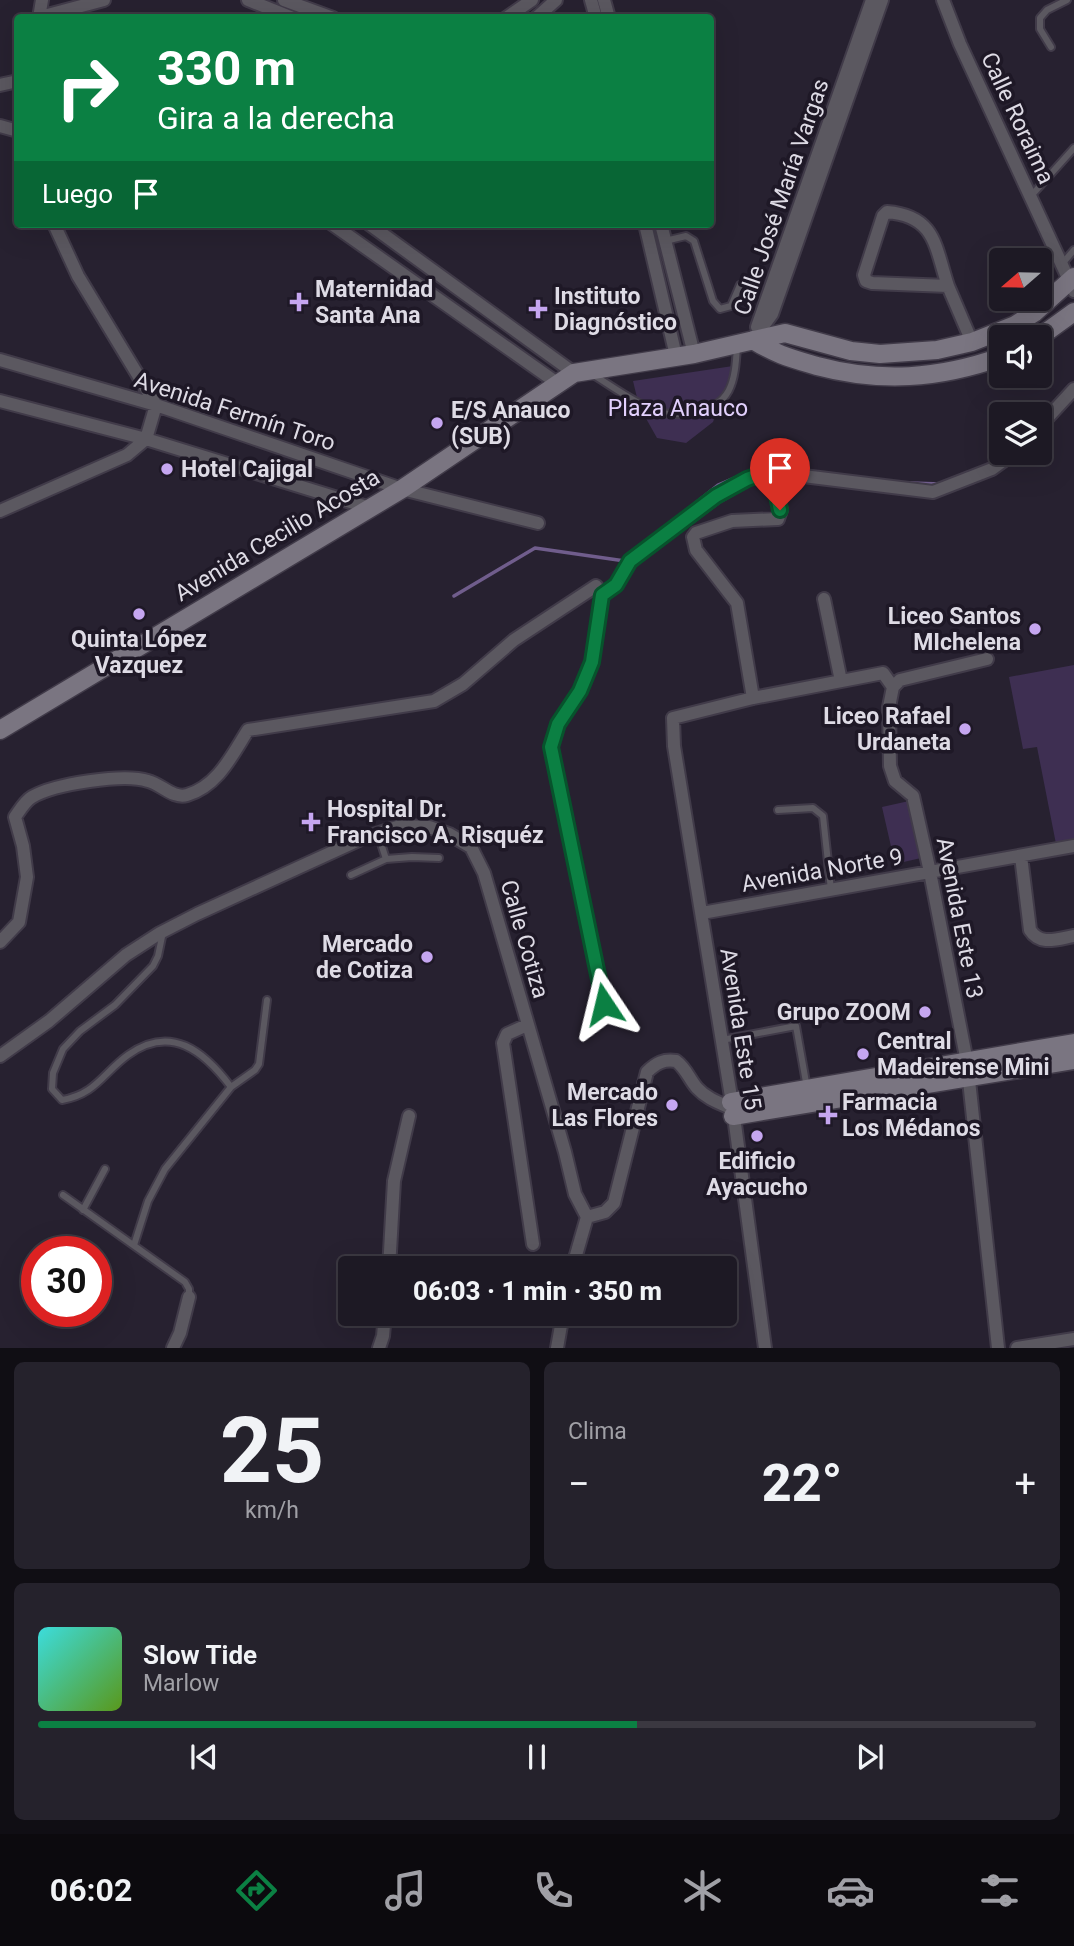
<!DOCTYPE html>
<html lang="es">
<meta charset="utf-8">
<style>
body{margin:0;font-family:Roboto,sans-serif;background:#25222c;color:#f1f3f6;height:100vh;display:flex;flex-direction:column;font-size:26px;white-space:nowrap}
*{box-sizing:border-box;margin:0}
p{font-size:23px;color:#a0a0a6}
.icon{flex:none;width:38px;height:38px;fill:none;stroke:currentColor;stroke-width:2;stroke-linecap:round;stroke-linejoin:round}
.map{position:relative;height:1348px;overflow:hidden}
.panel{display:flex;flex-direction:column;gap:14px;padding:14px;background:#100e14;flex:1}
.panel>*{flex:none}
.banner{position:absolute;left:14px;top:14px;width:700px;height:214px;border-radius:7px;box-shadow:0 7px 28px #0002,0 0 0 2px #3b3841;background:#0b8043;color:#fff;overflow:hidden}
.needle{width:46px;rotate:250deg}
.buttons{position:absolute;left:989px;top:248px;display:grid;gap:14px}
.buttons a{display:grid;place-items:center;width:63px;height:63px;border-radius:7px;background:#1d1924;box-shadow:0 7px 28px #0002,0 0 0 2px #3b3841;font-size:35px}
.speed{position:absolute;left:21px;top:1236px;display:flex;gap:14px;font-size:35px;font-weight:700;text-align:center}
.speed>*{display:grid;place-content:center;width:91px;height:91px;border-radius:50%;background:#1d1924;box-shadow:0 7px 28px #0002,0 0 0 2px #3b3841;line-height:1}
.speed .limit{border:10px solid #d22;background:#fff;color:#111}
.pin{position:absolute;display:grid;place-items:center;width:60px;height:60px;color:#fff;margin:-72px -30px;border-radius:50% 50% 50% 0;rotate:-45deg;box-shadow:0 0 7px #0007}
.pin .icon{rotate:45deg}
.me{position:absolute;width:77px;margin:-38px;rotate:350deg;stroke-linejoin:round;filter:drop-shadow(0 0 5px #0008)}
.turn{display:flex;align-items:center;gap:24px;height:147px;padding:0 28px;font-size:32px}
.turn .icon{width:91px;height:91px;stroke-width:2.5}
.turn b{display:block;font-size:49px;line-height:60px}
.then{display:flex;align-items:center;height:66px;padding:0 28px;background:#0003;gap:14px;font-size:26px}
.big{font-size:52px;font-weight:800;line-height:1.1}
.panel .card{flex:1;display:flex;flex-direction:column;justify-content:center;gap:10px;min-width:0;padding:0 24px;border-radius:10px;background:#25222c}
.panel .dial{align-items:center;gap:0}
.dial b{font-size:91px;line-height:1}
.song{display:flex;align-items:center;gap:21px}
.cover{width:84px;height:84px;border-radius:10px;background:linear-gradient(135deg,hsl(180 70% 55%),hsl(90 70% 35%))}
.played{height:7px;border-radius:4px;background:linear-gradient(90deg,#0b8043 60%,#3b3841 60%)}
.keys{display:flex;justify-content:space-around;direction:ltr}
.heat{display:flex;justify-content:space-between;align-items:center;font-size:38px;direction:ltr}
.panel .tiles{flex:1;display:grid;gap:14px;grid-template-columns:1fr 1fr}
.card:last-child{grid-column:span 2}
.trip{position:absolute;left:338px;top:1256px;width:399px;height:70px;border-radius:7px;background:#1d1924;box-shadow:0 7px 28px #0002,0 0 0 2px #3b3841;font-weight:800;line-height:70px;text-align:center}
.tabs{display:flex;height:112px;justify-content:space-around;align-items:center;background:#0c0a0e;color:#a0a0a6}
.tabs .icon{width:49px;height:49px}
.tabs .selected{color:#0b8043}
.tabs b{font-size:32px;color:#f1f3f6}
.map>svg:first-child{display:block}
.green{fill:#3e2f52}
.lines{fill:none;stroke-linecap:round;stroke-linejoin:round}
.stream{stroke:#705d8c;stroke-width:3.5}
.lane-casing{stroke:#413b49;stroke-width:10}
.street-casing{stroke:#413b49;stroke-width:16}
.secondary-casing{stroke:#413b49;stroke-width:21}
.lane{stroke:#5b5860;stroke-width:6}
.street{stroke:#5b5860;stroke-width:12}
.secondary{stroke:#7a7581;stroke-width:18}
.route-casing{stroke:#07532c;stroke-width:18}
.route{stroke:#0b8043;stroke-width:12}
.poi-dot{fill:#c5a6f0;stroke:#1e1826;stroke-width:2.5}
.labels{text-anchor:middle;stroke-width:7;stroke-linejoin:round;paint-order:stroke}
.street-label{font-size:23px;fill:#dedbe5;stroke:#1e1826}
.poi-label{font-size:23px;font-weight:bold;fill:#dedbe5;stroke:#1e1826;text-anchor:start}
.park-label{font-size:23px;fill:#e2d0fd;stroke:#1e1826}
</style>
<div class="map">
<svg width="1074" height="1348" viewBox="0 0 1074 1348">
<rect width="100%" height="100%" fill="#272130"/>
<path class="green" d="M 733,366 L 713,422 L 686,443 L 657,438 L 639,406 L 633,381 Z
M 1074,665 L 1074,846 L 1057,849 L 1037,747 L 1023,749 L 1009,677 Z
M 909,801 L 921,858 L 895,864 L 882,807 Z"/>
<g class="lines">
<path class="stream" d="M 910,483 L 941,484
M 672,522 L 718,485 L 746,473
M 454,596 L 535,548 L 625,561"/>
<defs>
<path id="lane" d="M 1051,47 L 1040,29 L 1040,18 L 1047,10 L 1067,0
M 1031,196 L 1074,148
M 665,241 L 686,236 L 694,241 L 713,301 L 720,309 L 731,306 L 740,285
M 1062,264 L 1074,250
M 592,374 C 610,385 639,406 658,412 C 668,415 681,414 691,413 C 732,407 735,382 737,346
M 778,810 L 813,808 L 823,816 L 831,890
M 378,834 L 386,859
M 351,875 L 386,859 L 412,857 L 439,858
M 163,932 L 158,956 L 153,966 L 115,1005 L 80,1031 L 63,1049 L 53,1073 L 52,1089 L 62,1100 C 96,1094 103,1073 128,1055 C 171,1024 204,1051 231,1087
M 722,1040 L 796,1026 L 807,1088
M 63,1195 L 185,1282 L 189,1289 L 189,1297
M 83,1210 L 105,1169
M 134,1245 L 148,1201 L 165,1169 L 231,1087 L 255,1070 L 259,1064 L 267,1000"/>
<path id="street" d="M 248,0 L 293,18
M 284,0 L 333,18
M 591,0 L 596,18
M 604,0 L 609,18
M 943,0 L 960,44 L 1074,291
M 40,17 L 104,0
M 39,18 L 42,0
M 506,18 L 532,0
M 536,18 L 556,0
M 0,85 L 18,81
M 0,126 L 18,131
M 332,224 L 557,383
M 369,224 L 574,373
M 645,224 L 676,356
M 661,224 L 694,354
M 948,286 C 935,247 936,216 887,212 L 883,216 L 864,275 L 866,281 L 872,283 L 948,286 L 972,342
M 757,327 L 872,0
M 753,340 L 772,314 L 882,0
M 0,360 L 156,405 L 402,489 L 538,523
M 0,401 L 146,439 L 370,508
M 1040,426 L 1074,389
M 0,511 L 127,455 L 146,439 L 156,405 L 78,276 L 54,224
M 602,595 L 616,585 L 630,561 L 716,497 L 747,479 L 761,474 L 779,473 L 933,492 L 992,469 L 1014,453
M 824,599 L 841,681
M 987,659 L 900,680 L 893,687 L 889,707 L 890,766 L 895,781 L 913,796 L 930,872 L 967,1062 L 998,1348
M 753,698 L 737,603 L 696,550 L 693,537 L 696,533 L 732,521 L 778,519 L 781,510 L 772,473
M 1021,856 L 1030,930 C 1040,946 1057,939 1074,936
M 702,913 L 1074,846
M 0,942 L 19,922 L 27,877 L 23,846 L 15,817 C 20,810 25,801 32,797 C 54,784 124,773 148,781 C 161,784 173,799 187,795 C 218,786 232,755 248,730 L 434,701 L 463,684 L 514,640 L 596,586 L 602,595 L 592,662 L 580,691 L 558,724 L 551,747 L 604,1004
M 527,1025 L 507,1034 L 503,1043 L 533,1244
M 0,1056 L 49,1021 L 126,955 L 160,933 L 197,914 L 361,839 L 400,826 L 429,827 L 449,834 L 471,847 L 484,873 L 565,1152 L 575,1194 L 587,1217
M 587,1217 L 605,1212 L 614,1203 L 647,1072 C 656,1063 664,1059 676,1061 C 686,1068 689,1079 697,1088 C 707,1099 720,1103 733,1109
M 389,1269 L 394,1181 L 409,1116
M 572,1269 L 587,1217
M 173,1348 L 180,1333 L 189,1297
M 379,1348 L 383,1336 L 385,1314
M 557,1348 L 563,1314
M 765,1348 L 733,1109 L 674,746 L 673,718 L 753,698 L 883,673 L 893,687
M 1017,1348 L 1074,1339"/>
<path id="secondary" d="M 1038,338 L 1074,312
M 753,340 C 777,355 790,358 817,366 C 881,383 938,379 1001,357
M 0,730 L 402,489 L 574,373 L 694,354 L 785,333 L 851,351 L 880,354 L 937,350 L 972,342 L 1015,325 L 1034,313 L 1074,277
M 731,1102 L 1074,1043
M 733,1116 L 1074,1060"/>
</defs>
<use href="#lane" class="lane-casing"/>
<use href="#street" class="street-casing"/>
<use href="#secondary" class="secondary-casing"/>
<use href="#lane" class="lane"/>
<use href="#street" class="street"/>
<use href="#secondary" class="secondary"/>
</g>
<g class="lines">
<defs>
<path id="route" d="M 604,1004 L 551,747 L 558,724 L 580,691 L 592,662 L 602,595 L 616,585 L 630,561 L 716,496 L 747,479 L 761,474 L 772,473 L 780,510"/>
</defs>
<use href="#route" class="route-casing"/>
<use href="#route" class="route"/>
</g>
<g class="poi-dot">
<path d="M295.5 291.5h7v7h7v7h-7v7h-7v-7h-7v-7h7z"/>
<path d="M534.5 298.5h7v7h7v7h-7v7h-7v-7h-7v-7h7z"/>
<circle cx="437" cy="423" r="7"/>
<circle cx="167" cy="469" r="7"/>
<circle cx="139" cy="614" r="7"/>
<circle cx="1035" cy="629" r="7"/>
<circle cx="965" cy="729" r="7"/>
<path d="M307.5 811.5h7v7h7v7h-7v7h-7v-7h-7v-7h7z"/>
<circle cx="427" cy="957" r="7"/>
<circle cx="925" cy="1012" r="7"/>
<circle cx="863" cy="1054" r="7"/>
<circle cx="672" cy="1105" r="7"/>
<path d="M824.5 1104.5h7v7h7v7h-7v7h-7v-7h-7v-7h7z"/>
<circle cx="757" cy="1136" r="7"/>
</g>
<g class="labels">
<g class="street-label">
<text transform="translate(1018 118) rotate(65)" y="8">Calle Roraima</text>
<text transform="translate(781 197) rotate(-71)" y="8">Calle José María Vargas</text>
<text transform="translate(235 411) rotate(18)" y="8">Avenida Fermín Toro</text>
<text transform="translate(277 535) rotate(-31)" y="8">Avenida Cecilio Acosta</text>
<text transform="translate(822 870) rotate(-10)" y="8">Avenida Norte 9</text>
<text transform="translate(960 918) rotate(79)" y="8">Avenida Este 13</text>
<text transform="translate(525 939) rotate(74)" y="8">Calle Cotiza</text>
<text transform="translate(741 1029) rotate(81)" y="8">Avenida Este 15</text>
</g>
<g class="poi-label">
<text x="315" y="297">Maternidad<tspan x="315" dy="26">Santa Ana</tspan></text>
<text x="554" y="304">Instituto<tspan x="554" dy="26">Diagnóstico</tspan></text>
<text x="451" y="418">E/S Anauco<tspan x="451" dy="26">(SUB)</tspan></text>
<text x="181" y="477">Hotel Cajigal</text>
<text x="1021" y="624" text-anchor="end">Liceo Santos<tspan x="1021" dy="26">MIchelena</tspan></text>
<text x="139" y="647" text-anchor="middle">Quinta López<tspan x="139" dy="26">Vazquez</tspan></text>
<text x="951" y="724" text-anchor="end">Liceo Rafael<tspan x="951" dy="26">Urdaneta</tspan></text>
<text x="327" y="817">Hospital Dr.<tspan x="327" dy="26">Francisco A. Risquéz</tspan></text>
<text x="413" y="952" text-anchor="end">Mercado<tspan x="413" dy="26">de Cotiza</tspan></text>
<text x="911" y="1020" text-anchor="end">Grupo ZOOM</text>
<text x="877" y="1049">Central<tspan x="877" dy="26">Madeirense Mini</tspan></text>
<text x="658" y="1100" text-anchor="end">Mercado<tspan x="658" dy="26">Las Flores</tspan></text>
<text x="842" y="1110">Farmacia<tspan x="842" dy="26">Los Médanos</tspan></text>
<text x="757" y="1169" text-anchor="middle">Edificio<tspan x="757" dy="26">Ayacucho</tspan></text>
</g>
<g class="park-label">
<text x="678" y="416">Plaza Anauco</text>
</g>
</g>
</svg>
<div class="buttons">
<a><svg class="needle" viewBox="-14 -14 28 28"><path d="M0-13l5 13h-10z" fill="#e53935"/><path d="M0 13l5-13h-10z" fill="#a0a0a6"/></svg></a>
<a><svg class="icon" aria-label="sound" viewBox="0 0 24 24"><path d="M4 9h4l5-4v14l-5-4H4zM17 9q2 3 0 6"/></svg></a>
<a><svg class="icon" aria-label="layers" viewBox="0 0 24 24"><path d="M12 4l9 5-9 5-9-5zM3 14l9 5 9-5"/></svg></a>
</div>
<div class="speed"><div class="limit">30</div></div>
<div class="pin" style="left:780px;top:510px;background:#d93025"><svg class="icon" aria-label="arrive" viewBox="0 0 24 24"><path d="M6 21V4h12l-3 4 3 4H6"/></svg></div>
<svg class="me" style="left:604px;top:1004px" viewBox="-20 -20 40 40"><path d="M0-17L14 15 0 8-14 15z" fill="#0b8043" stroke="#fff" stroke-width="4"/></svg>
<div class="trip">06:03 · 1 min · 350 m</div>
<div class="banner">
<div class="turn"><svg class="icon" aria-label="right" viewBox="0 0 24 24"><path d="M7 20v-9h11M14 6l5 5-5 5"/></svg><div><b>330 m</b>Gira a la derecha</div></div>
<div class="then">Luego<svg class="icon" aria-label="arrive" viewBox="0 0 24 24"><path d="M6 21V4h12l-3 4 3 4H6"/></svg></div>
</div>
</div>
<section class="panel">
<div class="tiles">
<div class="card dial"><b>25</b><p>km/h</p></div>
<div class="card"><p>Clima</p>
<div class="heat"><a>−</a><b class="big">22°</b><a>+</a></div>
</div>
<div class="card">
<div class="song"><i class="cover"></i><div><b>Slow Tide</b><p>Marlow</p></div></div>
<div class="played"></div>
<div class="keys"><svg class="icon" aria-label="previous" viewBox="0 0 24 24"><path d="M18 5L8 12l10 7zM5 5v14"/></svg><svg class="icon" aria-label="pause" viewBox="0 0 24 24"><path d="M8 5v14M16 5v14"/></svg><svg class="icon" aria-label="next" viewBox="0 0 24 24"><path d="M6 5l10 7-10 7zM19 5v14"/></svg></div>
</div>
</div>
</section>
<nav class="tabs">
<b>06:02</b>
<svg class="icon selected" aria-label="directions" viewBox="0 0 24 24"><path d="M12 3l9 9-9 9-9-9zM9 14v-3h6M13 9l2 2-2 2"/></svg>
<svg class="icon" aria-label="music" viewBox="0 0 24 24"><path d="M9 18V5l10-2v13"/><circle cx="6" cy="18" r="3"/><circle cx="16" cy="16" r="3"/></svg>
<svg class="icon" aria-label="phone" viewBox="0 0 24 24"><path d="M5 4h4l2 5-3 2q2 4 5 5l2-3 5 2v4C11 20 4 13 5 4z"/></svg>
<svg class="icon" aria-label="climate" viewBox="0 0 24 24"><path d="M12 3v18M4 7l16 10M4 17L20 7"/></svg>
<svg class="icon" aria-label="car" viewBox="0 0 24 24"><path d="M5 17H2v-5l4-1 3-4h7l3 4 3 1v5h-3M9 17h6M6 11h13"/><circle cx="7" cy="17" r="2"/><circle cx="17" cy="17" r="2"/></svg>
<svg class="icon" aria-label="filters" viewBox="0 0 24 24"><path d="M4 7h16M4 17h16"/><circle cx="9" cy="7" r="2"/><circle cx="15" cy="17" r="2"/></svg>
</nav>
